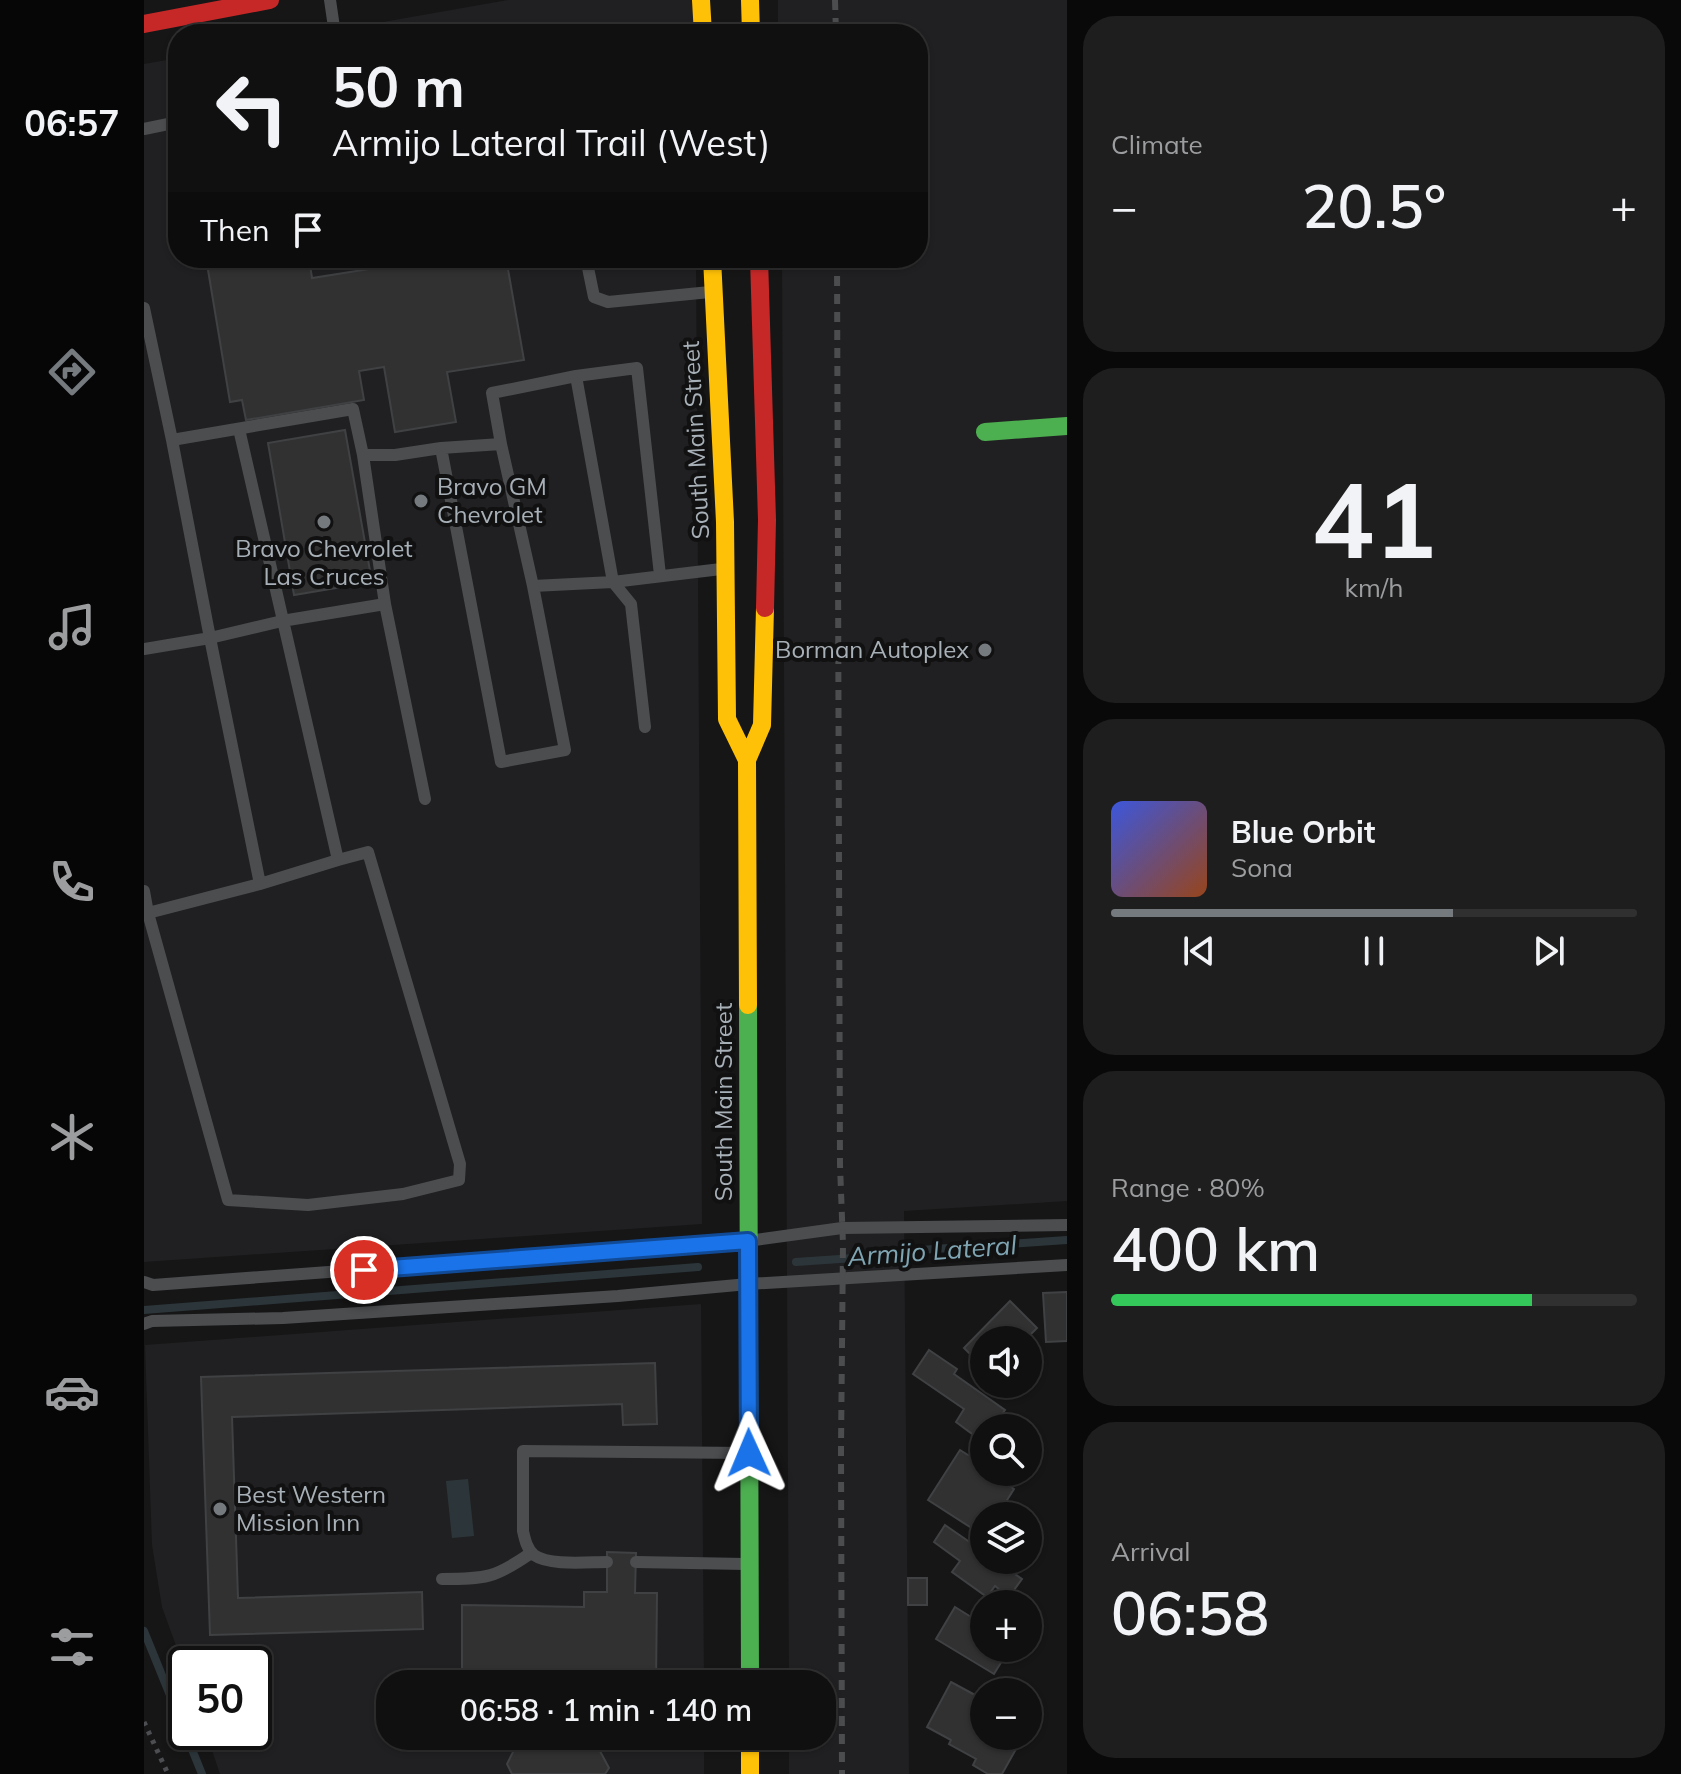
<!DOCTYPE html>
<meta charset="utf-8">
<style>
body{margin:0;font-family:Mulish,sans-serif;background:#1e1e1f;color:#f1f3f6;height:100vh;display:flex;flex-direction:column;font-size:30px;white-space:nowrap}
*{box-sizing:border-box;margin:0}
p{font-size:26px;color:#9c9d9f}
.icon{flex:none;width:44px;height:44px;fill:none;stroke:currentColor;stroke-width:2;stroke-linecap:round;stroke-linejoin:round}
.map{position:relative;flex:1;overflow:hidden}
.drawer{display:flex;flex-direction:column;gap:16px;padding:16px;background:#090909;width:614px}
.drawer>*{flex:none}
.hud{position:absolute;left:24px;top:24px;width:760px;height:244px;border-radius:32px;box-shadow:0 2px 6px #0004,0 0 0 2px #303031;background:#101011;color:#f1f3f6;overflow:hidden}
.tools{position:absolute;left:826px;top:1326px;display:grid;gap:16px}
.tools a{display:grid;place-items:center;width:72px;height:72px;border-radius:50%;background:#101011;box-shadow:0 2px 6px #0004,0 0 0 2px #303031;font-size:40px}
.speed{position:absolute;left:24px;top:1646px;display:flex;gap:16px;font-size:40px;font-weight:700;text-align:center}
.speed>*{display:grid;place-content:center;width:104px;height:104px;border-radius:50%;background:#101011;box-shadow:0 2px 6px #0004,0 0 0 2px #303031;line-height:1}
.speed .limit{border:4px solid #111;border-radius:12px;background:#fff;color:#111}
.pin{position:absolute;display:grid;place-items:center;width:68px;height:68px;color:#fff;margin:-34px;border:4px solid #fff;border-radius:50%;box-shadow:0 2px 8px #0007}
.me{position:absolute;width:88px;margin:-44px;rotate:359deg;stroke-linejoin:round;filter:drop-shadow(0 0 6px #0008)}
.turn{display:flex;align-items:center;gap:28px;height:168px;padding:0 32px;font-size:36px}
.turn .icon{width:104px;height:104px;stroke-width:2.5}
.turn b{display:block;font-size:56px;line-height:68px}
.then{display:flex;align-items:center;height:76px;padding:0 32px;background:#0003;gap:16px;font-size:30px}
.big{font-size:60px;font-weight:600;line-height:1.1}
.drawer .tile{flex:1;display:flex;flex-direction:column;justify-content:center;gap:12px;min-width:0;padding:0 28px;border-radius:32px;background:#1e1e1f}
.drawer .dial{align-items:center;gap:0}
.dial b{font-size:104px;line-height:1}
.song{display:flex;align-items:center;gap:24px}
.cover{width:96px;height:96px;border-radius:12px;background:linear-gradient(135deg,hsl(230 70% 55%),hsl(20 70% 35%))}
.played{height:8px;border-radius:4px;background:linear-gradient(90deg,#757a7f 65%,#303031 65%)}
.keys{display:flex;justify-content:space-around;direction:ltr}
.heat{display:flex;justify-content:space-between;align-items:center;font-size:44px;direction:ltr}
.charge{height:12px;border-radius:6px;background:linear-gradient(90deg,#34c759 80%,#303031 0)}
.trip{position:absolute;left:232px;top:1670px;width:460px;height:80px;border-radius:32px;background:#101011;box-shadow:0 2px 6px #0004,0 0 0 2px #303031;font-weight:600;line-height:80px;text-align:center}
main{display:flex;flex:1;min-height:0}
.dock{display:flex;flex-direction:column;width:144px;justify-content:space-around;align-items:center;background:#060607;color:#9c9d9f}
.dock .icon{width:56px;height:56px}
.dock .selected{color:#757a7f}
.dock b{font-size:36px;color:#f1f3f6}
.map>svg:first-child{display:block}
.built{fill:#202022}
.water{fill:#2c363a}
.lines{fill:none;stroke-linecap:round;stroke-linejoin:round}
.stream{stroke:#2c363a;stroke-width:8}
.building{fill:#313132;stroke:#3f4143;stroke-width:2}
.path{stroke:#4c4e51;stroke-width:5;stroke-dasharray:4 6;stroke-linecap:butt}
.lane{stroke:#4b4d4f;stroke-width:12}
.fast{stroke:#4caf50;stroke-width:18}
.slow{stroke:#ffc107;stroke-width:18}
.jam{stroke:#c62828;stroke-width:18}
.rail{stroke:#4b4d4e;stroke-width:6;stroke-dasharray:10 8;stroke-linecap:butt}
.route-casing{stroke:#114b97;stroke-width:20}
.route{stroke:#1a73e8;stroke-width:14}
.poi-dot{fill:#757a7f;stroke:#111112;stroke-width:3}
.labels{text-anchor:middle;stroke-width:8;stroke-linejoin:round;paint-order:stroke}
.street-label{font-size:24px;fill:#a8b0b7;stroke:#111112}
.poi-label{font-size:24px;fill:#a8b0b7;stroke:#111112;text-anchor:start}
.water-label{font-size:26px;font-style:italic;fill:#7fa4b2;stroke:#111112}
</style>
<main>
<nav class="dock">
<b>06:57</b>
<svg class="icon selected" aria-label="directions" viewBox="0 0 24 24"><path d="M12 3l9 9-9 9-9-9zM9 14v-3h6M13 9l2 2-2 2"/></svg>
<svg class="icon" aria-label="music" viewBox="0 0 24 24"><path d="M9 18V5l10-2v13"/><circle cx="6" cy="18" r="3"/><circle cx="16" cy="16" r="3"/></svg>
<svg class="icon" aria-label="phone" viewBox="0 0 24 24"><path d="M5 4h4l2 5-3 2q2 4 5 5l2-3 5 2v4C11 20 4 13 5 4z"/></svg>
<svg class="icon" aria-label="climate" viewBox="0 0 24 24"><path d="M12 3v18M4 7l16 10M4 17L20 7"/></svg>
<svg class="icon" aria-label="car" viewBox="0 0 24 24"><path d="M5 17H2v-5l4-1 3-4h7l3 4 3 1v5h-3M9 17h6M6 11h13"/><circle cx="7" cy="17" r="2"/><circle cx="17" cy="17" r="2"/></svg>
<svg class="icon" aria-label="filters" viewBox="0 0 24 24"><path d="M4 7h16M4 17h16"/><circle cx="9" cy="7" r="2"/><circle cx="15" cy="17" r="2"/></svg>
</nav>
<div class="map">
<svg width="923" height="1774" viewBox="0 0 923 1774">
<rect width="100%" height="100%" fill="#161617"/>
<path class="built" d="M 364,0 L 551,0 L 551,34 L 171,34 Z
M 634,0 L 923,0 L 923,1201 L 760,1211 L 765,1774 L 645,1774 L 645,1736 L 678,1736 L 678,1684 L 645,1684 L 638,258 L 774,258 L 774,34 L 634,34 Z
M 34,58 L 34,258 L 552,258 L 558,1224 L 0,1262 L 0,64 Z
M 557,1304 L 560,1684 L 246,1684 L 246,1736 L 560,1736 L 560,1774 L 76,1774 L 62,1732 L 110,1732 L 110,1664 L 42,1664 L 42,1673 L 18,1607 L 8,1545 L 1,1345 Z"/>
<path class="water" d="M 324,1479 L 330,1536 L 308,1538 L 302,1481 Z"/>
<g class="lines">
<path class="stream" d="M 652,1262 L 710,1258 L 776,1250 L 923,1240
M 0,1310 L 554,1267
M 0,1631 L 58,1774"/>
</g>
<path class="building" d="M 62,258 L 165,258 L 168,278 L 282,260 L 281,258 L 362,258 L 380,360 L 303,372 L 312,422 L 251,432 L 240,367 L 215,371 L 220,400 L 102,420 L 98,400 L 86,402 Z
M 201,430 L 228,582 L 150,595 L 124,443 Z
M 923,1292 L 923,1341 L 902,1342 L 899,1293 Z
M 866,1301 L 893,1328 L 881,1340 L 840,1340 L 840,1368 L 820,1348 Z
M 785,1350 L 813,1369 L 810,1374 L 861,1410 L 848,1428 L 840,1428 L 839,1442 L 812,1422 L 820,1409 L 769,1374 Z
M 511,1363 L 513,1424 L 479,1425 L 478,1404 L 88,1417 L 94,1598 L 278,1592 L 279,1629 L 66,1635 L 57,1377 Z
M 816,1450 L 840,1465 L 840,1472 L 850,1472 L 855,1475 L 854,1478 L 870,1489 L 853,1516 L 840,1516 L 840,1536 L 784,1500 Z
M 801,1525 L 840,1552 L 840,1560 L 851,1560 L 878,1579 L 865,1597 L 851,1586 L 843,1597 L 808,1572 L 816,1561 L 790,1542 Z
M 463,1552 L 492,1553 L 491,1593 L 513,1593 L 512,1684 L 318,1684 L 318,1605 L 440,1607 L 440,1592 L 463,1592 Z
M 764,1578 L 783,1578 L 783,1605 L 764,1605 Z
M 811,1607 L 840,1625 L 840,1648 L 866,1648 L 850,1674 L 792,1639 Z
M 807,1682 L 833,1696 L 830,1703 L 840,1708 L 840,1736 L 873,1736 L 871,1740 L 876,1742 L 858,1774 L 844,1774 L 829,1765 L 832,1759 L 805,1744 L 807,1740 L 783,1727 Z
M 377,1736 L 448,1736 L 465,1768 L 461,1774 L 368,1774 L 363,1764 Z"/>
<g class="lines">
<path class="path" d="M 0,1722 L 24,1774"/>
<path class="lane" d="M 186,0 L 191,34
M 0,129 L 34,122
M 442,258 L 450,297 L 464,302 L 566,292
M 0,308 L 28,440 L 66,638 L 138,621 L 241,604 L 219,455 L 251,455 L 297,448 L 357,444 L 389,586 L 469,582 L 577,569
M 432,376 L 469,582 L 487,604 L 501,727
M 28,440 L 209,409 L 219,455
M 357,444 L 348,393 L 432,376 L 493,368 L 516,575
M 297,448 L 357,762 L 421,750 L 389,586
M 241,604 L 281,799
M 0,649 L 66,638 L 116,884
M 0,891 L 4,913 L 84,1200 L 164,1205 L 259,1194 L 315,1180 L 316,1164 L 224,852 L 194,860 L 95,429
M 4,913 L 116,884 L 194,860
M 0,1282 L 9,1285 L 604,1241 L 698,1228 L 923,1225
M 0,1324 L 8,1321 L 139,1318 L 474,1296 L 604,1284 L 923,1265
M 463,1562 C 444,1562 405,1566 390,1555 C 383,1549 381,1540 379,1531 L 379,1451 L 602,1453
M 492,1562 L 601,1564
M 298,1579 C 342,1579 351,1578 387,1553"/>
<path class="fast" d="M 841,432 L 923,426
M 604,1005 L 606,1684"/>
<path class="slow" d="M 557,0 L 559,34
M 606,0 L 607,34
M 568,258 L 581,522 L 583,719 L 603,760
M 604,1005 L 603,760 L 618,725 L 621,608
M 606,1736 L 606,1774"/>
<path class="jam" d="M 0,24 L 126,0
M 615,258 L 623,520 L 621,608"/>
<path class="rail" d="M 691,0 L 692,34
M 693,258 L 696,1165 L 699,1244 L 697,1449 L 698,1774"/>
</g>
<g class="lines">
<defs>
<path id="route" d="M 220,1270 L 604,1241 L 605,1453"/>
</defs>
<use href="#route" class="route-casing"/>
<use href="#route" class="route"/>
</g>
<g class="poi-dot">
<circle cx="277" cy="501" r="8"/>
<circle cx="180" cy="522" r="8"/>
<circle cx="841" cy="650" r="8"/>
<circle cx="76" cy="1509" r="8"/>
</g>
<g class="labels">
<g class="street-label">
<text transform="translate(552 440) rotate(-93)" y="8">South Main Street</text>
<text transform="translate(580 1102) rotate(-90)" y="8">South Main Street</text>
</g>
<g class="poi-label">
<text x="293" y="495">Bravo GM<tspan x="293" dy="28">Chevrolet</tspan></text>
<text x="180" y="557" text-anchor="middle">Bravo Chevrolet<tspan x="180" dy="28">Las Cruces</tspan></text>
<text x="825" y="658" text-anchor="end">Borman Autoplex</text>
<text x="92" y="1503">Best Western<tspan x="92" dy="28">Mission Inn</tspan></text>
</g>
<g class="water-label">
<text transform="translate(788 1251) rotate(-4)" y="9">Armijo Lateral</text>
</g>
</g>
</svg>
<div class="tools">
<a><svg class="icon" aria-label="sound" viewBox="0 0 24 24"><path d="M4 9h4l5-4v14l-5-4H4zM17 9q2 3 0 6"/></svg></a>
<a><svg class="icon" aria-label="search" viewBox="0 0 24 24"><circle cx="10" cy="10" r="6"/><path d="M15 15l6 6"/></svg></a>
<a><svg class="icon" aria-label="layers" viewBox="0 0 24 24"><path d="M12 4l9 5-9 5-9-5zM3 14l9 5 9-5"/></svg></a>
<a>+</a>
<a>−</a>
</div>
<div class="speed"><div class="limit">50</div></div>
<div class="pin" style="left:220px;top:1270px;background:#d93025"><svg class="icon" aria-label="arrive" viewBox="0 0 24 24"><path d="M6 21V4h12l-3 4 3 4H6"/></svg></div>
<svg class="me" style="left:605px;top:1453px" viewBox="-20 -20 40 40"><path d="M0-17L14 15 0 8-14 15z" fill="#1a73e8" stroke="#fff" stroke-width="4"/></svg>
<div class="trip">06:58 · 1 min · 140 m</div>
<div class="hud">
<div class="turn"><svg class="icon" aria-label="left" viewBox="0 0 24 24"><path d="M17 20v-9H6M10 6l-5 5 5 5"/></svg><div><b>50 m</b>Armijo Lateral Trail (West)</div></div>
<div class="then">Then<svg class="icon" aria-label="arrive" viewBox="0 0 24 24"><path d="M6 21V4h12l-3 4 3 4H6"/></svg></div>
</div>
</div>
<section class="drawer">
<div class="tile"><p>Climate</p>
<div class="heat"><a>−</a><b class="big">20.5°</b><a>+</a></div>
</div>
<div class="tile dial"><b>41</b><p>km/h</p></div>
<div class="tile">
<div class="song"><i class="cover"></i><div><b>Blue Orbit</b><p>Sona</p></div></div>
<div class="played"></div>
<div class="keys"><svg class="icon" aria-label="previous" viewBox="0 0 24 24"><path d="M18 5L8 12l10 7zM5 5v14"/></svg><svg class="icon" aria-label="pause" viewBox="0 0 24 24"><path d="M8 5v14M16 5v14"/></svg><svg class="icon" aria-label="next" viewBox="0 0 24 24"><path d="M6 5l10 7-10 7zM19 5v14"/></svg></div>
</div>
<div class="tile"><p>Range · 80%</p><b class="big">400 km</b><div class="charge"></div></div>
<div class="tile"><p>Arrival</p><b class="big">06:58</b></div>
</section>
</main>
